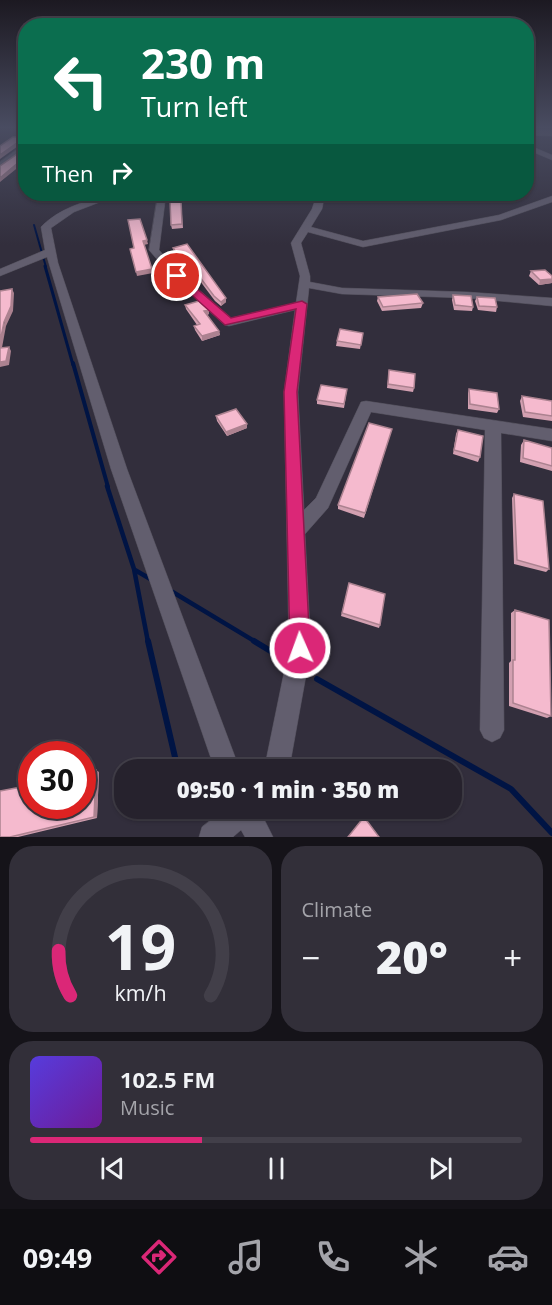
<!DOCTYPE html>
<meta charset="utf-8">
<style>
body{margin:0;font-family:"Open Sans",sans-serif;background:#322f39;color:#f1f3f6;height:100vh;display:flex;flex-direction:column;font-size:22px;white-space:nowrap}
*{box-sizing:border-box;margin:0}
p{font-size:20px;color:#a4a4aa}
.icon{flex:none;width:33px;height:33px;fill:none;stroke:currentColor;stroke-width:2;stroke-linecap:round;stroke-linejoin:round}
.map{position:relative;height:837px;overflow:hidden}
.side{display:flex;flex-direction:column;gap:9px;padding:9px;background:#151319;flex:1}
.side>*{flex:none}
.hud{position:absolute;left:18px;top:18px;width:516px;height:183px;border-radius:24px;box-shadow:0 2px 4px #0004,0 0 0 2px #423f49;background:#0b6e4f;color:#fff;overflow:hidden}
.speed{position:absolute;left:18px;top:741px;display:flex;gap:12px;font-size:30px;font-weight:700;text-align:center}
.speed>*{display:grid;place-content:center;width:78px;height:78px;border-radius:50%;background:#26222d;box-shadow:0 2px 4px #0004,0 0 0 2px #423f49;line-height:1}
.speed .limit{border:9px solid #d22;background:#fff;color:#111}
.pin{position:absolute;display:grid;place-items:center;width:51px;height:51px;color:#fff;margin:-26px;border:3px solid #fff;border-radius:50%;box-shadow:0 2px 6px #0007}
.me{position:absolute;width:66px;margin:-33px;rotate:358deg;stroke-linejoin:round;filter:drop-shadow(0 0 4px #0008)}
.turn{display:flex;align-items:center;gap:21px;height:126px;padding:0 24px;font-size:27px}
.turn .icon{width:78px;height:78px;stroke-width:2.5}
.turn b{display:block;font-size:42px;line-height:51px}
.then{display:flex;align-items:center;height:57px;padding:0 24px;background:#0003;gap:12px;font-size:22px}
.big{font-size:45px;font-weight:800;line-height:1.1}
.side .tile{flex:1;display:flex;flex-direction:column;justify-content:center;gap:9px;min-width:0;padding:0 21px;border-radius:24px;background:#322f39}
.side .dial{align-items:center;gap:0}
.dial svg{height:156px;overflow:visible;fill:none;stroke:#423f49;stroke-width:7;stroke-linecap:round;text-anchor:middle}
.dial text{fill:#f1f3f6;stroke:none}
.song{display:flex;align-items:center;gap:18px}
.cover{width:72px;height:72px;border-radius:9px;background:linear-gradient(135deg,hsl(250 70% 55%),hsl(280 70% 35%))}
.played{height:6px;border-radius:3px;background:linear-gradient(90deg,#db2777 35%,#423f49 35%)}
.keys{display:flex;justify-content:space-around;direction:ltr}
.heat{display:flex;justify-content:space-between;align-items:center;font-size:33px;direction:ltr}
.side .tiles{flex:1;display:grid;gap:9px;grid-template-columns:1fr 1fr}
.tile:last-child{grid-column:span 2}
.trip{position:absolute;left:114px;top:759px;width:348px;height:60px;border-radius:24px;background:#26222d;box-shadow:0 2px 4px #0004,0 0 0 2px #423f49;font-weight:800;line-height:60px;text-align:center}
.tab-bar{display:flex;height:96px;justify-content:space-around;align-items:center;background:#0f0e12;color:#a4a4aa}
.tab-bar .icon{width:42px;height:42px}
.tab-bar .current{color:#db2777}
.tab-bar b{font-size:27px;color:#f1f3f6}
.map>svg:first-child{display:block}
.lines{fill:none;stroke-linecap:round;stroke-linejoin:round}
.stream-far4{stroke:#001444;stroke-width:2}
.stream-far3{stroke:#001444;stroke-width:3}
.stream-far2{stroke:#001444;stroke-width:4}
.stream-far1{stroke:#001444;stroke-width:4.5}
.stream{stroke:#001444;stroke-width:6}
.minor-casing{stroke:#4f4c58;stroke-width:1}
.secondary-casing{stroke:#4f4c58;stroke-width:1}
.minor{fill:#625e6e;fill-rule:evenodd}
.secondary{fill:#625e6e;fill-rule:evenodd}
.wall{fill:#d3a0b1}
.shaded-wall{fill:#ac8290}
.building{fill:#f5bace;stroke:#ac8290;stroke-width:1.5}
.route{fill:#db2777;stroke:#8e194d;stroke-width:1.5}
</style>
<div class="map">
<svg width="552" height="837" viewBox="0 0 552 837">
<rect width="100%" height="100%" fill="#322e3c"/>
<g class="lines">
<path class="stream-far4" d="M 34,225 L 46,267"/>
<path class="stream-far3" d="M 45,266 L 73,365"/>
<path class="stream-far2" d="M 73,363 L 108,487"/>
<path class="stream-far1" d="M 107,486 L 134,569 L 148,642
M 135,570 L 152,580
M 171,591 L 256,642"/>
<path class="stream" d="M 148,641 L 178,770
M 254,641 L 287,661
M 317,679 L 511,789 L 552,833"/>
<defs>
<path id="minor" d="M 26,143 L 26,149 L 0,168 L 0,162 Z
M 526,144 L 552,155 L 552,160 L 526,149 Z
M 110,194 L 121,194 L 74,212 L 51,228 L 58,263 L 127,469 L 240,770 L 215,770 L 111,469 L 47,257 L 0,276 L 0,269 L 45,250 L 41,227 C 59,208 86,201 110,194 Z
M 158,194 L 166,194 L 159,250 L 181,274 L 231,318 L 296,303 L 300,276 L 291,243 L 312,209 L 317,194 L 325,194 L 322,209 L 311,227 L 363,241 L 499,215 L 552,196 L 552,202 L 501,220 L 363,247 L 308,232 L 301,243 L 310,276 L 310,282 L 342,288 L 467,292 L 552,298 L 552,306 L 467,298 L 342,294 L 309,288 L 298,392 L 304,510 L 316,498 L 361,402 L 366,401 L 552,429 L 552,441 L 501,433 L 504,730 L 500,738 L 492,742 L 484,738 L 480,730 L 485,430 L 371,412 L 328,508 L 305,534 L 311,648 L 289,770 L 264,770 L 289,648 L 284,392 L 295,310 L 229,326 L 225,325 L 173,278 L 149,250 Z
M 226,808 L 261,808 L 260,811 L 273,837 L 245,837 L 241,830 L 233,837 L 199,837 L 202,827 Z"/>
<path id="secondary" d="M 526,129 L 552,130 L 552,136 L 526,135 Z"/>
</defs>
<use href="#minor" class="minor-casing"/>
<use href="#secondary" class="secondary-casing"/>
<use href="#minor" class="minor"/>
<use href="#secondary" class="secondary"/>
</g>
<path class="wall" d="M 181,200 L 183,228 L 172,229 L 171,225 Z
M 187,244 L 226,302 L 221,306 L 215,301 L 185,261 L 180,262 L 174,252 L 173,248 Z
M 531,271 L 552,276 L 552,283 L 539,285 L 529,276 Z
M 156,280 L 180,291 L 164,295 L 156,285 Z
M 453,295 L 473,307 L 472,311 L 454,310 L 452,300 Z
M 378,297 L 423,303 L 421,308 L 382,311 L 377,301 Z
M 477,297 L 497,307 L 496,312 L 478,310 L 475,301 Z
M 185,305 L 209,314 L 207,315 L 219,331 L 220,335 L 202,341 L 195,330 L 194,326 L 197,325 L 186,309 Z
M 363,333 L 360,349 L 336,346 L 337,341 Z
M 389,370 L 414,388 L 413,392 L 387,388 Z
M 347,389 L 344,408 L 317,404 L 317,400 Z
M 469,389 L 499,409 L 497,413 L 468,409 L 468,393 Z
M 522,396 L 552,401 L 552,421 L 523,417 L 520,401 Z
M 216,416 L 247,428 L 227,436 L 217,421 Z
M 392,429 L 364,518 L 338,509 L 338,505 Z
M 458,430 L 480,457 L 478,462 L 453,454 L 456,434 Z
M 524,440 L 552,448 L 552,471 L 520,462 L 521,445 Z
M 514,494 L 549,569 L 546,572 L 514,564 L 512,498 Z
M 349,583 L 380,625 L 379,628 L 341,616 Z
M 515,610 L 551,716 L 547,718 L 509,706 L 509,663 L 511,661 L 511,613 Z
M 99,772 L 97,818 L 18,837 L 0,837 Z"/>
<path class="shaded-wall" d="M 24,138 L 25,141 L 0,159 L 0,155 Z
M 26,156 L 26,161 L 0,182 L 0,178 Z
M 147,240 L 148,244 L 144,245 L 143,241 Z
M 184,256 L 185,261 L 180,262 L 180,258 Z
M 152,269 L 153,273 L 137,276 L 136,272 Z
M 552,279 L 552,283 L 539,285 L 540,280 Z
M 179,287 L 180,291 L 164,295 L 163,291 Z
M 12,289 L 14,293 L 13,311 L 6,326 L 1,353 L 0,351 L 0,342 Z
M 226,298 L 226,302 L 221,306 L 221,302 Z
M 209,310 L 209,314 L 204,315 L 204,311 Z
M 219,331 L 220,335 L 202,341 L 202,336 Z
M 9,347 L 11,351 L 9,365 L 0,367 L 0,362 Z
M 247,424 L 247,428 L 227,436 L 226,432 Z
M 96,770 L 99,772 L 97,818 L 94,817 Z"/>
<path class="building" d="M 13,137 L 26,137 L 26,138 L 24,138 L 0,155 L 0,146 Z
M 26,148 L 26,156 L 0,178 L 0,166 Z
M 170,200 L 181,200 L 182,224 L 171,225 Z
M 140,219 L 147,240 L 143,241 L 152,269 L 136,272 L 130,249 L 134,248 L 128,220 Z
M 187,244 L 226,298 L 221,302 L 214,296 L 184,256 L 180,258 L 173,248 Z
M 545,270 L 552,276 L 552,279 L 540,280 L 531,271 Z
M 171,276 L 179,287 L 163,291 L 156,280 Z
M 12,289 L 11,306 L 4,322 L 0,342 L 0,291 Z
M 417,294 L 423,303 L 383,307 L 378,297 Z
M 453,295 L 471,296 L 473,307 L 455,305 Z
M 477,297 L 495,298 L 497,307 L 479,306 Z
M 199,301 L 209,310 L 204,311 L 219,331 L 202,336 L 194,326 L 200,324 L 185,305 Z
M 340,329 L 363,333 L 361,345 L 337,341 Z
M 9,347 L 6,361 L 0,362 L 0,348 Z
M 389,370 L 415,374 L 414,388 L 388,384 Z
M 321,385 L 347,389 L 344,404 L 317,400 Z
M 469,389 L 497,393 L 499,409 L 470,404 Z
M 522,396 L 552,401 L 552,416 L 525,412 Z
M 236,409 L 247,424 L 226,432 L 216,416 Z
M 369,423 L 392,429 L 365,513 L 338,505 Z
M 458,430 L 483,436 L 480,457 L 454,450 Z
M 524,440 L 552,448 L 552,466 L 523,458 Z
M 514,494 L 543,501 L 549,569 L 517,560 Z
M 349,583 L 385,594 L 380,625 L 342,613 Z
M 515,610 L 549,620 L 551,716 L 513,703 L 513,660 L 515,660 Z
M 96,770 L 94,817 L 10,837 L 0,837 L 0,791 L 32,785 L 32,806 L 82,806 L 82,773 Z
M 364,817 L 379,837 L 348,837 Z"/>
<linearGradient id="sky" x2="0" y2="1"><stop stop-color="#1c1921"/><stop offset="0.52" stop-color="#494c61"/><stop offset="1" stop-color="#494c61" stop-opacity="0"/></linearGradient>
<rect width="552" height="245" fill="url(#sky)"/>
<path class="route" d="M 173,274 L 180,274 L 231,318 L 302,301 L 307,304 L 297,392 L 310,648 L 307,655 L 300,658 L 293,655 L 290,648 L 284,392 L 296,309 L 225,325 L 173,278 Z"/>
</svg>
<div class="speed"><div class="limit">30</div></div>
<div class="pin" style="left:177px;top:276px;background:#d93025"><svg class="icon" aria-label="arrive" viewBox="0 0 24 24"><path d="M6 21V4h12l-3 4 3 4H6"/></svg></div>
<svg class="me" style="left:300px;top:648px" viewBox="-20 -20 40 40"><circle r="17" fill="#db2777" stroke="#fff" stroke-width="3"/><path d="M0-11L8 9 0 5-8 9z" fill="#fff"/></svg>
<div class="trip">09:50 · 1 min · 350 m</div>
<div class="hud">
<div class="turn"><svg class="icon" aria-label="left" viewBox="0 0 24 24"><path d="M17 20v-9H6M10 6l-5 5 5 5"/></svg><div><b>230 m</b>Turn left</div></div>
<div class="then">Then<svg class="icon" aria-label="right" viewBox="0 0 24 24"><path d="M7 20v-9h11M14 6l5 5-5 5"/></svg></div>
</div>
</div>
<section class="side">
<div class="tiles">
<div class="tile dial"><svg viewBox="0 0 100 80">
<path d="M14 69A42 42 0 1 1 86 69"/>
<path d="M14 69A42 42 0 0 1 8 46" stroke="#db2777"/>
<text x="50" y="56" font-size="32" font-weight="700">19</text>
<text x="50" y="72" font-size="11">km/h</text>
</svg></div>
<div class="tile"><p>Climate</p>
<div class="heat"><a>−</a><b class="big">20°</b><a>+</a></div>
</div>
<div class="tile">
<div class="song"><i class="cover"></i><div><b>102.5 FM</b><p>Music</p></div></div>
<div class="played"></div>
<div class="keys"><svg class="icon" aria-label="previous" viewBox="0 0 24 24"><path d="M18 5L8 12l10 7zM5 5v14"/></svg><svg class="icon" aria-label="pause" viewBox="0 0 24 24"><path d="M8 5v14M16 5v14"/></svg><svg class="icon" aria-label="next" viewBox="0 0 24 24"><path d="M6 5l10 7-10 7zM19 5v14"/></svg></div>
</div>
</div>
</section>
<nav class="tab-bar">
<b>09:49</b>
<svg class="icon current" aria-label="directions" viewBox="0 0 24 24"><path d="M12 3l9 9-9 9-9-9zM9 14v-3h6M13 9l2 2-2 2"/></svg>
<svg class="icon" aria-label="music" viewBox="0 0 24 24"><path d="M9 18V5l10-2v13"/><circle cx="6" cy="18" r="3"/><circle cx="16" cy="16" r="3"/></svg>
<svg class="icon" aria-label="phone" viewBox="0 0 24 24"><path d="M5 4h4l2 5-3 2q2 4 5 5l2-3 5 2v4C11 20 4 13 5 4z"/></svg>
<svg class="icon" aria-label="climate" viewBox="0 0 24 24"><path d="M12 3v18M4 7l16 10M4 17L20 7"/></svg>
<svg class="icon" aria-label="car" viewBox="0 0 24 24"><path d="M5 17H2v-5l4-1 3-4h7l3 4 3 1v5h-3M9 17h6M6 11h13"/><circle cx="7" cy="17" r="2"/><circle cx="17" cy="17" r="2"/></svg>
</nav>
